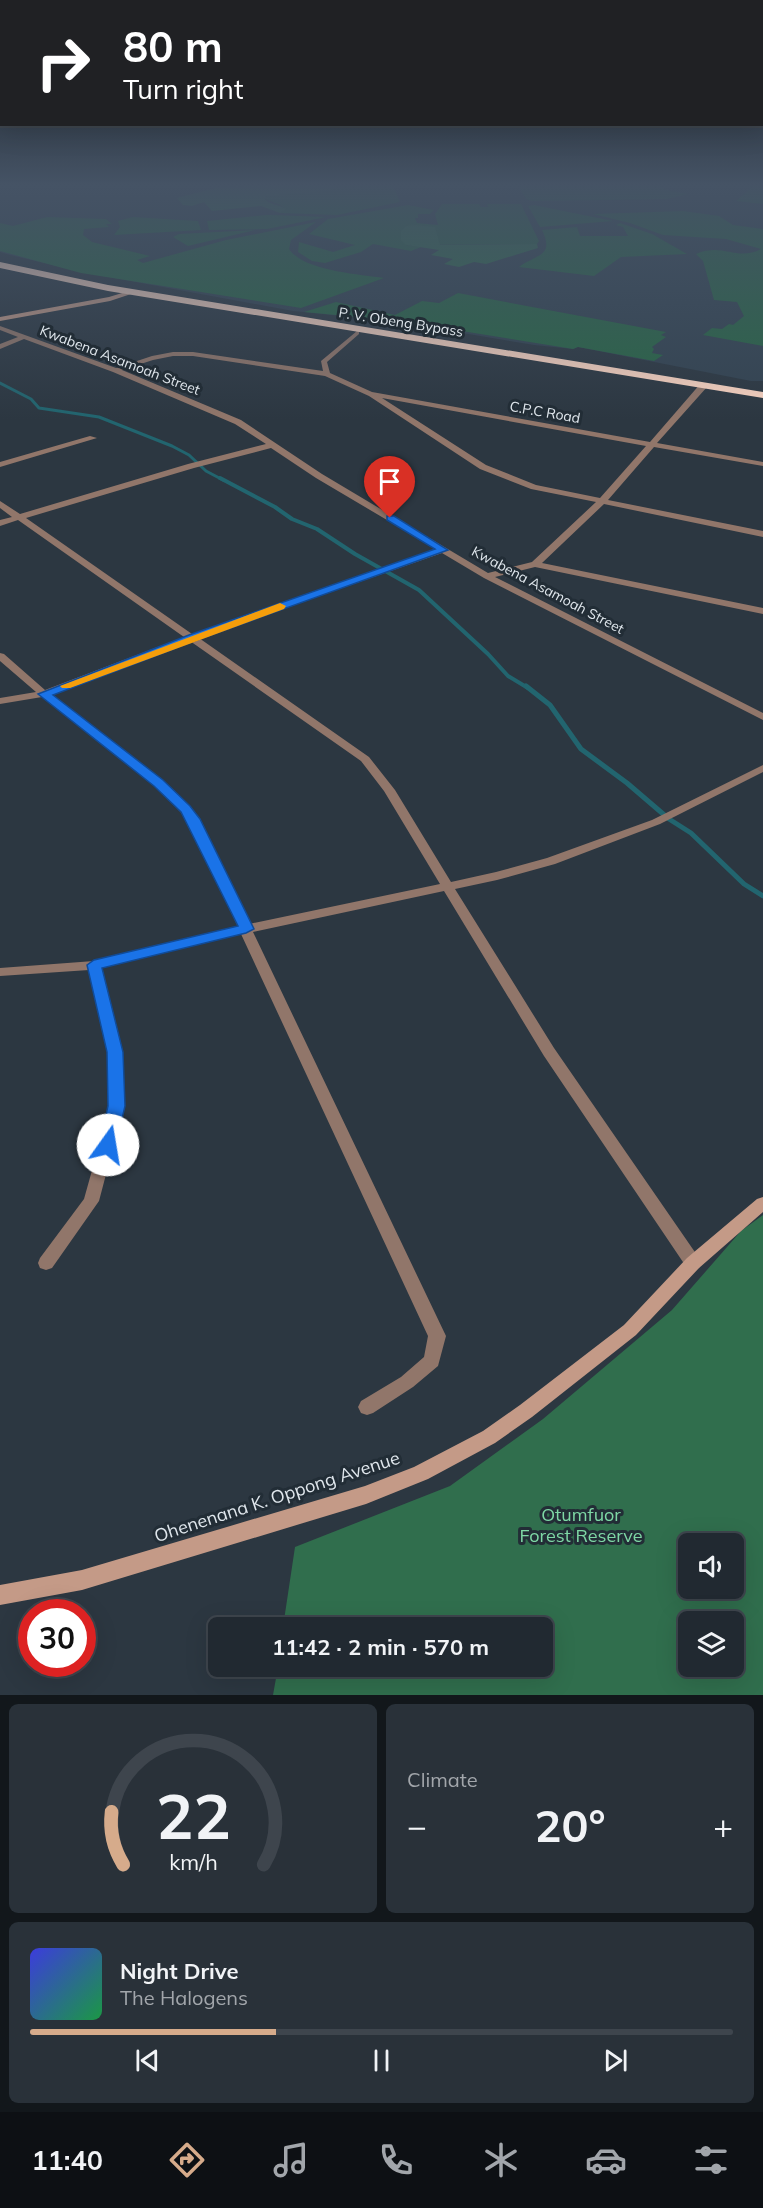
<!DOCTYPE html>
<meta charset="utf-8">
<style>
body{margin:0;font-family:Mulish,sans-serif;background:#293139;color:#f1f3f6;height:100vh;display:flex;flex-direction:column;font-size:22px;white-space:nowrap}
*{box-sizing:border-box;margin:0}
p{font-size:20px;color:#a2a6ab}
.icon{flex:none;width:33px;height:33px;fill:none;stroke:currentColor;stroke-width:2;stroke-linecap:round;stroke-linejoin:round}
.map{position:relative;height:1695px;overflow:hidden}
.details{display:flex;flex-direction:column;gap:9px;padding:9px;background:#12171b;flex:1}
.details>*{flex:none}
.hud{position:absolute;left:0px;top:0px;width:764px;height:126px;box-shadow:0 6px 24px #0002,0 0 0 2px #3e454d;background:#202124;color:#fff;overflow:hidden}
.controls{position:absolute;left:678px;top:1533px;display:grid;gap:12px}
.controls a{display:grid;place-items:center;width:66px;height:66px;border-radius:9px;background:#212931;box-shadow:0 6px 24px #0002,0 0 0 2px #3e454d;font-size:30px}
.speed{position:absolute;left:18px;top:1599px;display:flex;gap:12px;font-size:30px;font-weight:700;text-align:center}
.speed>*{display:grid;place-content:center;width:78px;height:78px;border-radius:50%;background:#212931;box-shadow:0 6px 24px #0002,0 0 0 2px #3e454d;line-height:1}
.speed .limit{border:9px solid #d22;background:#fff;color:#111}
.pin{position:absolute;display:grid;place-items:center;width:51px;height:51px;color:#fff;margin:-62px -26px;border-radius:50% 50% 50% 0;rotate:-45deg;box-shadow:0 0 6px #0007}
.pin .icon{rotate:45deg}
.me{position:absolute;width:66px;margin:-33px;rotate:13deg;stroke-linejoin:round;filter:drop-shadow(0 0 4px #0008)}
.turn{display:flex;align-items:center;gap:21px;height:126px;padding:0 24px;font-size:27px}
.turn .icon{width:78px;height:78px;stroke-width:2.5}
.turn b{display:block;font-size:42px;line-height:51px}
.big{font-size:45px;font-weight:700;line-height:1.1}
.details .widget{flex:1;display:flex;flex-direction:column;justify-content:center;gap:9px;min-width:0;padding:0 21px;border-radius:9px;background:#293139}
.details .dial{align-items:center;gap:0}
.dial svg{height:156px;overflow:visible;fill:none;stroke:#3e454d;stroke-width:7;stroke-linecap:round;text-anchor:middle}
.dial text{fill:#f1f3f6;stroke:none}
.song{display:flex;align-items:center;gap:18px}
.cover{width:72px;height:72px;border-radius:9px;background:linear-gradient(135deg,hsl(240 70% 55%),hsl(140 70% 35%))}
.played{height:6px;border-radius:3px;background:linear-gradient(90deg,#d6ab8b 35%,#3e454d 35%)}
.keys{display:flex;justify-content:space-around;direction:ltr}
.heat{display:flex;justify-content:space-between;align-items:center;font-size:33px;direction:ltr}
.details .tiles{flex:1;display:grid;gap:9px;grid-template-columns:1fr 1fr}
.widget:last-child{grid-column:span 2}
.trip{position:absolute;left:208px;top:1617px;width:345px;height:60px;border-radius:9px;background:#212931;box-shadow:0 6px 24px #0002,0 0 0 2px #3e454d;font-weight:700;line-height:60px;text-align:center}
.menu{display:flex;height:96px;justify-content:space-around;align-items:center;background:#0d1014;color:#a2a6ab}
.menu .icon{width:42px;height:42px}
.menu .current{color:#d6ab8b}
.menu b{font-size:27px;color:#f1f3f6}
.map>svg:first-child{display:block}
.built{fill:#334351}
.green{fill:#296646}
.forest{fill:#306e4d;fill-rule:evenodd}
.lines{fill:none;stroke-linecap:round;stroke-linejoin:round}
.stream-far2{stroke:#22656f;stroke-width:3}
.stream-far1{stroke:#22656f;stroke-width:4}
.stream{stroke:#22656f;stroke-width:5}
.street{fill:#91766a;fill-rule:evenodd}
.secondary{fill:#c49a87;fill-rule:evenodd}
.highway{fill:#fdd6c3;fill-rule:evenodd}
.route{fill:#1a73e8;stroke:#114b97;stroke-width:1.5}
.slow{fill:#f59e0b}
.labels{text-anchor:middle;stroke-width:6;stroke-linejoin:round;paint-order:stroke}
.far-street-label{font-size:14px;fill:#e0e7ed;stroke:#222d36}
.near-street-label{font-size:18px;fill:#e0e7ed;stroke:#222d36}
.near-park-label{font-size:18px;fill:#7ed8a5;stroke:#222d36}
</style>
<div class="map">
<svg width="763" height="1695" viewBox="0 0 763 1695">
<rect width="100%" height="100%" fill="#2c3741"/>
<path class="built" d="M 0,183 L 763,183 L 763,381 L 751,381 L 578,347 L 573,349 L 534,345 L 391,321 L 293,311 L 87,273 L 10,255 L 0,252 Z"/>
<path class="green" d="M 344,183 L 392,184 L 400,202 L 337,215 L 280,213 L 285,209 L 280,205 L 265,199 L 266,196 L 274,195 L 317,192 L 341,186 Z
M 524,183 L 657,183 L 666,190 L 688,194 L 667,199 L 532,201 L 526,199 L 518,185 L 525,185 Z
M 741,183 L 763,183 L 763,204 L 736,201 L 750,189 L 748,186 Z
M 442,204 L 479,204 L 481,207 L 488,207 L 487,204 L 521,204 L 539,241 L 537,244 L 406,245 L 421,247 L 411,251 L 373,244 L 361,252 L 325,263 L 312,261 L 298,252 L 299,242 L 333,252 L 355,245 L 309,234 L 328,219 L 408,205 L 434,210 L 430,214 L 418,214 L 418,218 L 415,218 L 417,223 L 438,225 L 435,214 Z
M 534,205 L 613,221 L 540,227 L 528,206 Z
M 683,211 L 719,216 L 733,225 L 763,229 L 763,346 L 703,335 L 712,328 L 722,329 L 729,324 L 733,325 L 744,316 L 737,302 L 714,300 L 703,261 L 696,254 C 723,242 737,262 761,249 L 726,239 L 663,235 L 630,223 L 593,214 Z
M 266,215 L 272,215 L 326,217 L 267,229 L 209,230 L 207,221 Z
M 47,217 L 106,219 L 112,224 L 106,224 L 109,227 L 84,229 L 83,235 L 92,242 L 150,256 L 137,260 L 143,263 L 226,240 L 316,222 L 291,240 L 289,249 C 304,271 358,274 384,278 L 301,308 L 81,273 L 0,251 L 0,223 L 13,226 Z
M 133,217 L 198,221 L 201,230 L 114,235 L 120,227 L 118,221 Z
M 620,223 L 652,234 L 687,254 L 621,257 L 594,276 L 519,267 C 536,254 555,257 542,230 L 577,227 L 580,236 L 628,236 L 623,227 L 616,225 Z
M 255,230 L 188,246 L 173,237 L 179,234 Z
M 458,293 L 666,332 L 661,335 L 666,337 L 652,347 L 654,349 L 652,353 L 663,355 L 654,361 L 578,347 L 573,349 L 399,321 L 304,312 L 336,302 L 395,315 L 422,301 L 439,303 Z"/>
<path class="forest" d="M 344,183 L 328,191 L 266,196 L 265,199 C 270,205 279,204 286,209 L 280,213 L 261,206 L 212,211 L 204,202 L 192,206 L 183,205 L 177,198 L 219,187 Z
M 415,225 L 435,227 L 440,245 L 537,244 L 538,248 L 486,264 L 474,262 L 459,267 L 444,264 L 453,259 L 431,255 L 439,250 L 406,245 L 401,240 L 401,231 L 406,226 Z
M 763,1215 L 763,1695 L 273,1695 L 278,1667 L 543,1666 L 543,1628 L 283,1627 L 295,1547 L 450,1486 L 543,1419 L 672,1310 L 741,1231 ZM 688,1544 L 734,1544 L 734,1588 L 688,1588 ZM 688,1622 L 734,1622 L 734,1666 L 688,1666 Z"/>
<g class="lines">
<path class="stream-far2" d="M 0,383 L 31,399 L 39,408 L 99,417 L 172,446 L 189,455 L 206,471 L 223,480"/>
<path class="stream-far1" d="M 220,478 L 275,507 L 292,519 L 317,529 L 355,554 L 419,590 L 488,654 L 508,676 L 528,688"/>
<path class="stream" d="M 526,686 L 550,705 L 581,749 L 627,783 L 669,819 L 691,833 L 744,884 L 763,896"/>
<path class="street" d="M 0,326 L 116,368 L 152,356 L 173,352 L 193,352 L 323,371 L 321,361 L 357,331 L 359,332 L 359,334 L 327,362 L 330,373 L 372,392 L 650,442 L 701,383 L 707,383 L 707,387 L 657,443 L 763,462 L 763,466 L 654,447 L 608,500 L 763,531 L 763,537 L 604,504 L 542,563 L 763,608 L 763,614 L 535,567 L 495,577 L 763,713 L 763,720 L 484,578 L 442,553 L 199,638 L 369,757 L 395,790 L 451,882 L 496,872 L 547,858 L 652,820 L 763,765 L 763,772 L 660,824 L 555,864 L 497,880 L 455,889 L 554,1048 L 699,1258 L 701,1263 L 699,1268 L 693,1270 L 687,1268 L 544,1056 L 444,891 L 253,932 L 446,1336 L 438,1366 L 413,1387 L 373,1413 L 367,1415 L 361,1413 L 358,1407 L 361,1401 L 401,1377 L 424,1357 L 428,1336 L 241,934 L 101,968 L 122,1052 L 124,1106 L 99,1201 L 52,1268 L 46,1270 L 40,1268 L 38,1263 L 40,1258 L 84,1199 L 110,1106 L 108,1052 L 89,970 L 0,976 L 0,968 L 94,961 L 238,927 L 188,820 L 155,785 L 42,697 L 0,704 L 0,698 L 36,692 L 0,661 L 0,653 L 4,654 L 45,690 L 184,637 L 18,520 L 0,526 L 0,520 L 12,517 L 0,508 L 0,501 L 20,514 L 188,464 L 266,444 L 235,424 L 113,372 L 24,339 L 0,349 L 0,344 L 18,337 L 0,330 ZM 173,356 L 193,356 L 325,376 L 369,396 L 480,469 L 531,489 L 596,502 L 532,562 L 488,573 L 322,474 L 241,420 L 122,370 L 153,360 ZM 382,398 L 646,446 L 600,498 L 536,485 L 486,465 ZM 271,448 L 316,478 L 436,549 L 192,634 L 26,518 L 194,468 ZM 190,641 L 361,761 L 384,791 L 440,884 L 249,924 L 197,817 L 163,781 L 52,695 Z
M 90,436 L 97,438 L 0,467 L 0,462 Z"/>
<path class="secondary" d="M 132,290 L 134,291 L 134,293 L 110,301 L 0,321 L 0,317 L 109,297 Z
M 763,1197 L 763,1212 L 699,1268 L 636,1335 L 532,1417 L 495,1443 L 428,1479 L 366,1504 L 82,1590 L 0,1605 L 0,1585 L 82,1570 L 365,1486 L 414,1467 L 483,1431 L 520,1405 L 624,1325 L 687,1258 L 757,1199 Z"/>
<path class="highway" d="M 0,262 L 108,285 L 763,392 L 763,398 L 108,291 L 0,268 Z"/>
</g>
<linearGradient id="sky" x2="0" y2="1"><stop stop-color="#181e24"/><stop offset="0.44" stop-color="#455365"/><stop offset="1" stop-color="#455365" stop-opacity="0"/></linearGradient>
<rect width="763" height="420" fill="url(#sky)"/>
<path class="route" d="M 387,516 L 394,516 L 448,550 L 197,640 L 53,695 L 163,780 L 190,806 L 200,819 L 254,929 L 246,933 L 102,968 L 123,1052 L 125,1106 L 116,1145 L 114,1150 L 108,1152 L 101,1150 L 99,1145 L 108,1106 L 107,1052 L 87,965 L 94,960 L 238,926 L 181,812 L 154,786 L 38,694 L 189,635 L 435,549 L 387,520 Z"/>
<path class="slow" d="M 280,603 L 286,606 L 284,609 L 70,688 L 62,688 L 60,686 Z"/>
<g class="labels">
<g class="far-street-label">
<text transform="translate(401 322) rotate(9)" y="5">P. V. Obeng Bypass</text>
<text transform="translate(120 360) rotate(21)" y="5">Kwabena Asamoah Street</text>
<text transform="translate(545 412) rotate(10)" y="5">C.P.C Road</text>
<text transform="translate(548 590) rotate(28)" y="5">Kwabena Asamoah Street</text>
</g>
<g class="near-street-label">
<text transform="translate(277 1497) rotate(-18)" y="6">Ohenenana K. Oppong Avenue</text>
</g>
<g class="near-park-label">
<text x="581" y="1521">Otumfuor<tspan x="581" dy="21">Forest Reserve</tspan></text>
</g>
</g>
</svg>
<div class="controls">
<a><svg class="icon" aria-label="sound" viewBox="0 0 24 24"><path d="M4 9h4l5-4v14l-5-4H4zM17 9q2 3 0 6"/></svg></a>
<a><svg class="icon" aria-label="layers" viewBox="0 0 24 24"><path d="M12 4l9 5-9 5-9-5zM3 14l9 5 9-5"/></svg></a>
</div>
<div class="speed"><div class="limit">30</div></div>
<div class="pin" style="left:390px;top:518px;background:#d93025"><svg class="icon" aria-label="arrive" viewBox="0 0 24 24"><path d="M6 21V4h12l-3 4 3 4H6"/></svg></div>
<svg class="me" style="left:108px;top:1145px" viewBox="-20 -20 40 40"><circle r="19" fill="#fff"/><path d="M0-13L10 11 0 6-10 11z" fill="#1a73e8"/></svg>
<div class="trip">11:42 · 2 min · 570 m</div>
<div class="hud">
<div class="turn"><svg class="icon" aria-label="right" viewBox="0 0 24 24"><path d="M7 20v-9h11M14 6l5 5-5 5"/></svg><div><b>80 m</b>Turn right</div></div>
</div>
</div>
<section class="details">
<div class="tiles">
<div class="widget dial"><svg viewBox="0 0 100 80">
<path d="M14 69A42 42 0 1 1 86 69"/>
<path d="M14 69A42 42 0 0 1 8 42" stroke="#d6ab8b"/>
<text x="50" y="56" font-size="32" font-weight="700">22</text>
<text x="50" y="72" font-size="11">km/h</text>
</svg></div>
<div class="widget"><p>Climate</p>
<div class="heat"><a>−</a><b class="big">20°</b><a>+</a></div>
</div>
<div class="widget">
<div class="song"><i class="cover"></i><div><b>Night Drive</b><p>The Halogens</p></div></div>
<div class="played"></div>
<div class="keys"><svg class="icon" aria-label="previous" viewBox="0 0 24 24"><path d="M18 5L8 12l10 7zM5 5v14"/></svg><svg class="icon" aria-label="pause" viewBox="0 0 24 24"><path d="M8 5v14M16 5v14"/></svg><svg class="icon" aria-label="next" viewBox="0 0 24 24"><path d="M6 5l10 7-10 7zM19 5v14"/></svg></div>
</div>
</div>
</section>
<nav class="menu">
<b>11:40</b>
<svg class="icon current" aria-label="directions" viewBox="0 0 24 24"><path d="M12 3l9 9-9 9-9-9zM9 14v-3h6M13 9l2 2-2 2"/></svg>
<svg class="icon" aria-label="music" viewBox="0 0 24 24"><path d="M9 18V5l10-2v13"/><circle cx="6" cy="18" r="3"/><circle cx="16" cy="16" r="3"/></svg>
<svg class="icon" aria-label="phone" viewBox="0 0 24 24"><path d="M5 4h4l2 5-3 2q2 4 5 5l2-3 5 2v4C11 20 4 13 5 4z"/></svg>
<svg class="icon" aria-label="climate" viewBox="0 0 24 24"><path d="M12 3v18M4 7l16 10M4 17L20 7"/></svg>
<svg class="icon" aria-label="car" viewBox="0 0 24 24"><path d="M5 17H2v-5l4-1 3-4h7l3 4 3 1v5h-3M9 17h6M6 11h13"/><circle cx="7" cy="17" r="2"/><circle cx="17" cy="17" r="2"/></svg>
<svg class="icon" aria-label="filters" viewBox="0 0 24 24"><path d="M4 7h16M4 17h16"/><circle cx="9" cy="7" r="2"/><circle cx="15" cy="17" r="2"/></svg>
</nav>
